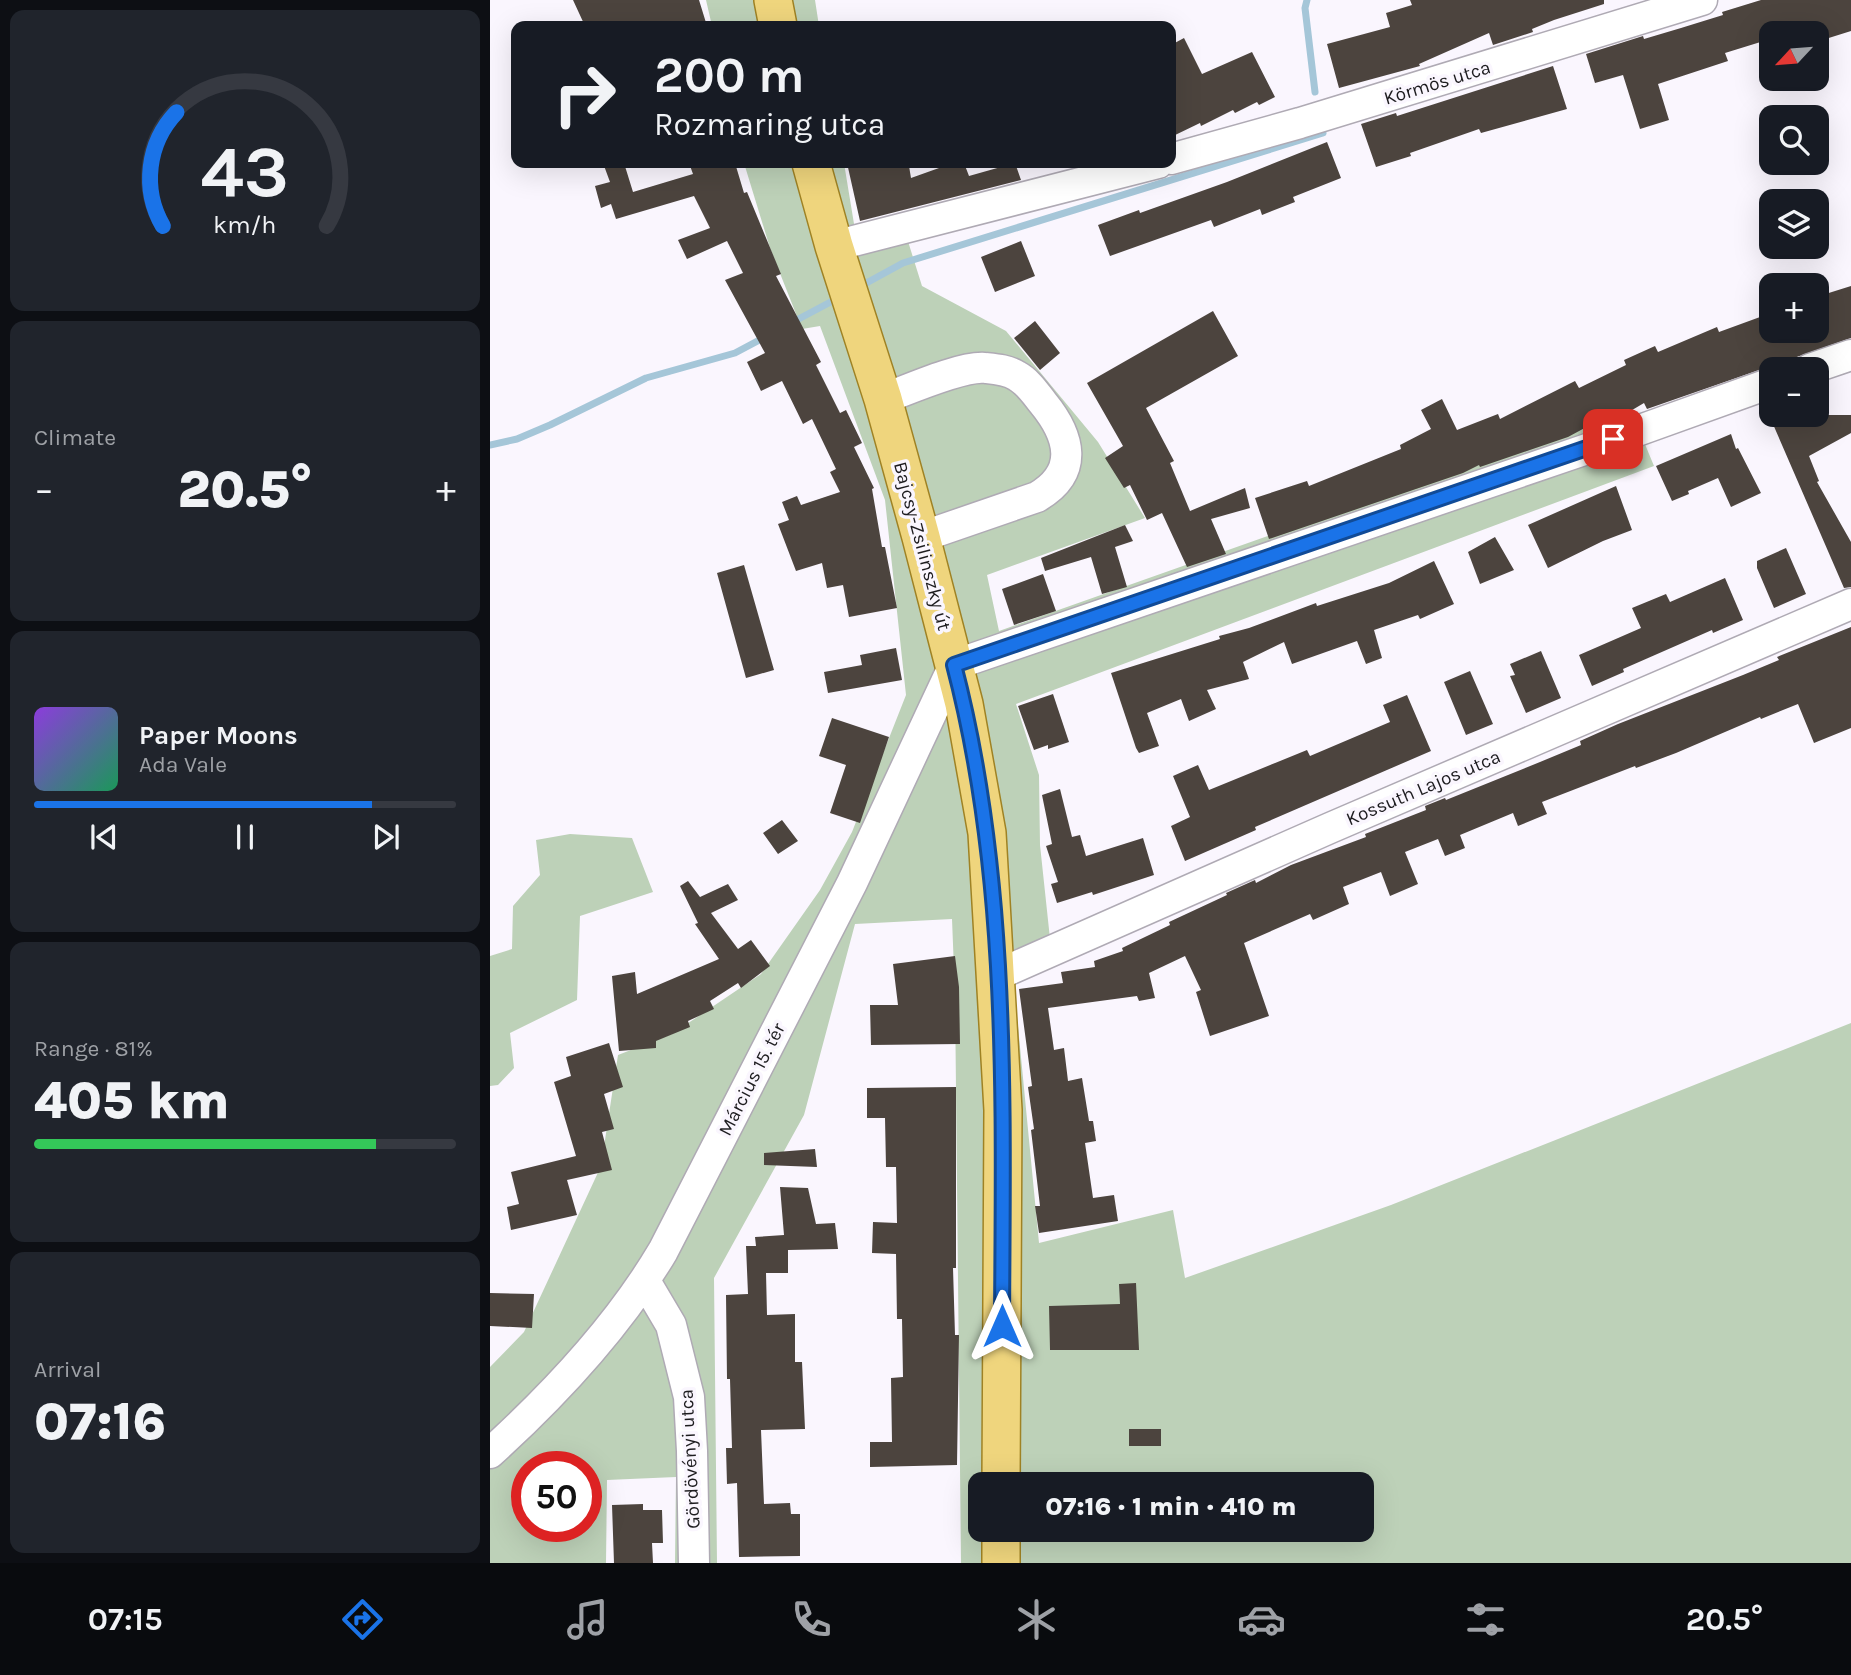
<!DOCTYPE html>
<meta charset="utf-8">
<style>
body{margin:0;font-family:Karla,sans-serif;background:#20242c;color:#f1f3f6;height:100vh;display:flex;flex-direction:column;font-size:26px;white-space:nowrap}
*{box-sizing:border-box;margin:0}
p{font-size:23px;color:#9ea1a6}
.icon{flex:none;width:38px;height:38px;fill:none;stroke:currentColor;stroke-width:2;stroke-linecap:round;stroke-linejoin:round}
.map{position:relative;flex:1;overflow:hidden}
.side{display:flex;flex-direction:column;gap:10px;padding:10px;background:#0d0f14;width:490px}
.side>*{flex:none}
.hud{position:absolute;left:21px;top:21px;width:665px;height:147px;border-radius:14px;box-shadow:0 7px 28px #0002;background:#171b24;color:#f1f3f6;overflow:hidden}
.needle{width:46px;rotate:244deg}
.buttons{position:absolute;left:1269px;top:21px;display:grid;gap:14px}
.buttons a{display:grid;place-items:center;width:70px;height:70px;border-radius:14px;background:#171b24;box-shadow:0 7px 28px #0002;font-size:35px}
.speed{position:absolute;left:21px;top:1451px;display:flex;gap:14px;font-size:35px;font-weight:700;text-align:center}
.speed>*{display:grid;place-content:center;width:91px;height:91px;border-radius:50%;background:#171b24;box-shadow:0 7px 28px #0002;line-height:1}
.speed .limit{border:10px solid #d22;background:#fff;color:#111}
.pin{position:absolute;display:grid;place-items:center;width:60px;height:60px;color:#fff;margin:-30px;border-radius:14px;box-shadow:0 4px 10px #0006}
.me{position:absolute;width:77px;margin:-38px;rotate:0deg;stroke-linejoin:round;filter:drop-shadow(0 0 5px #0008)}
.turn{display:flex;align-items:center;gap:24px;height:147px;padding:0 28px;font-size:32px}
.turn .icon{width:91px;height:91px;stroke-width:2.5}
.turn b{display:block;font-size:49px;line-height:60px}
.big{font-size:52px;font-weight:800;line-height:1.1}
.side .tile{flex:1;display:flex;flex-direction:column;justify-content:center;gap:10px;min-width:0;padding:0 24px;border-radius:14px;background:#20242c}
.side .dial{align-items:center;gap:0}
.dial svg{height:182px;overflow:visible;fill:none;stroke:#363941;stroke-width:7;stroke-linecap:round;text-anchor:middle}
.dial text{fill:#f1f3f6;stroke:none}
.song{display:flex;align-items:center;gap:21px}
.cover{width:84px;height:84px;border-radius:10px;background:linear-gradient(135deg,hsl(270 70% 55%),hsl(150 70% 35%))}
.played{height:7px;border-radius:4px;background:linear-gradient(90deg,#1a73e8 80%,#363941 80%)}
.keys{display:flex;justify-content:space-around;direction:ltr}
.heat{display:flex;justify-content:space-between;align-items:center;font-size:38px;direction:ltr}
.charge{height:10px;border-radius:5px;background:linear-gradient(90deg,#34c759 81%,#363941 0)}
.trip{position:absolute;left:478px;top:1472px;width:406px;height:70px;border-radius:14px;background:#171b24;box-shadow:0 7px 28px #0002;font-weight:800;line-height:70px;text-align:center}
.tabs{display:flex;height:112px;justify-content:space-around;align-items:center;background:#090b0e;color:#9ea1a6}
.tabs .icon{width:49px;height:49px}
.tabs .current{color:#1a73e8}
.tabs b{font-size:32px;color:#f1f3f6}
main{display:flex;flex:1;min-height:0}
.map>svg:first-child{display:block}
.green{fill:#bdd1b8;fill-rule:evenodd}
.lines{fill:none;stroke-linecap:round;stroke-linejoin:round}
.stream{stroke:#a5c6d8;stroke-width:7}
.building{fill:#4c443e}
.minor-casing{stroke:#afaab4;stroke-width:33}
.major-casing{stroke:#9f8224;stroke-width:40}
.minor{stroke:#fff;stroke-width:30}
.major{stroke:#efd57d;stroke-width:37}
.route-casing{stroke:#114b97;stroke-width:18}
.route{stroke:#1a73e8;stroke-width:12}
.labels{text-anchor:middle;stroke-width:7;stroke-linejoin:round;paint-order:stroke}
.street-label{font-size:19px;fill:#1d1c1f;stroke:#faf6fe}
</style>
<main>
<section class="side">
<div class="tile dial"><svg viewBox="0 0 100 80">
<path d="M14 69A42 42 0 1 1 86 69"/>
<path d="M14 69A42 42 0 0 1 20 19" stroke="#1a73e8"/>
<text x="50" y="56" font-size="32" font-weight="700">43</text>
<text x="50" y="72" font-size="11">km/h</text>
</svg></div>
<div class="tile"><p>Climate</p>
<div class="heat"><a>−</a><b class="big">20.5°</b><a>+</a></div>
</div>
<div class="tile">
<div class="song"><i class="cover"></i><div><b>Paper Moons</b><p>Ada Vale</p></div></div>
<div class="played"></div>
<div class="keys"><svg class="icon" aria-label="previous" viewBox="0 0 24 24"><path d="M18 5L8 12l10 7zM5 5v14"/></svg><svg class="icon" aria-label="pause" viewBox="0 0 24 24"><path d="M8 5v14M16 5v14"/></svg><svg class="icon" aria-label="next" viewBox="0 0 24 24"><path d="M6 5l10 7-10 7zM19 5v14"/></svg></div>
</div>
<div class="tile"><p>Range · 81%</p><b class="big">405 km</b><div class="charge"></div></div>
<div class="tile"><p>Arrival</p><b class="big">07:16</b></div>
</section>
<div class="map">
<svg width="1361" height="1563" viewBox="0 0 1361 1563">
<rect width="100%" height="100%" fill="#faf6fe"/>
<path class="green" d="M 216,0 L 325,0 L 329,26 L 222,26 Z
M 254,163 L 354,163 L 365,230 L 411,219 L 432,286 L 516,331 L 608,442 L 655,518 L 497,575 L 509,631 L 1140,408 L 1164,466 L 526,704 L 549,775 L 550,845 L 563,967 L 524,985 L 549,1243 L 683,1210 L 695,1278 L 901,1205 L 1361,1023 L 1361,1563 L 471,1563 L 465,995 L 462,919 L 365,924 L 314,1115 L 224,1278 L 227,1563 L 185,1563 L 186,1477 L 117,1480 L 116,1563 L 0,1563 L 0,1367 L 34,1332 L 111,1166 L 128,1055 L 182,1034 L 271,974 L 330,890 L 362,832 L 416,695 L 395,500 L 330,326 L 312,329 L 280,248 ZM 37,1466 L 96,1466 L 96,1526 L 37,1526 ZM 490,1484 L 872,1484 L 872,1530 L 490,1530 Z
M 80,834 L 142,838 L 163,892 L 90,916 L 87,1000 L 20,1033 L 24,1068 L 8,1085 L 0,1086 L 0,956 L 22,949 L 23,906 L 50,875 L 46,840 Z"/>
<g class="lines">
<path class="stream" d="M 817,0 L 815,8 L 825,92
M 369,287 L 413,263 L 833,133
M 301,323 L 350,297
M 0,445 L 27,439 L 60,425 L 156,378 L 245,353 L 275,337"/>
</g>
<path class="building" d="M 83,0 L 209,0 L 217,26 L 95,26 Z
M 920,0 L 1114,0 L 1114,4 L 1064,20 L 1042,29 L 1043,32 L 1003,45 L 999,33 L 929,64 L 930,66 L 849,88 L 837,44 L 900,27 L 896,13 L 922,5 Z
M 1271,0 L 1361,0 L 1361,31 L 1326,42 L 1326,33 L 1275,33 L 1277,40 L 1235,53 L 1238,61 L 1168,84 L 1179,120 L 1150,129 L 1133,75 L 1105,83 L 1096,54 L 1153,36 L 1154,39 L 1191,28 L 1233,15 L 1232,12 Z
M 694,38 L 712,74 L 762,52 L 785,97 L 769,105 L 767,102 L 745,113 L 743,110 L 711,126 L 710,123 L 681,137 L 681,45 Z
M 1063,66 L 1077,109 L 991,133 L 989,129 L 920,153 L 921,156 L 886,167 L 871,124 L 906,113 L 907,116 Z
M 837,142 L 851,178 L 803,197 L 805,202 L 772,215 L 770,209 L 724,227 L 721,220 L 620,256 L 608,225 L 649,210 L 650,213 L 737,182 Z
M 113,163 L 134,163 L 143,192 L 203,174 L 199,163 L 245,163 L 254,193 L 257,192 L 291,274 L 286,276 L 331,362 L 326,365 L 350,413 L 356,410 L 372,443 L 364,447 L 384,488 L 382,489 L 392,547 L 395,547 L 407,608 L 359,617 L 353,585 L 337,588 L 332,563 L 306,571 L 288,524 L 299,520 L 292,502 L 307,496 L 311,505 L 350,492 L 340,472 L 346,469 L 322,419 L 313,424 L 292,381 L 271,391 L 257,362 L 275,353 L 235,280 L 253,273 L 237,241 L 197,259 L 188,240 L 220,228 L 204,196 L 126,219 L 121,204 L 111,208 L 105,186 L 120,182 Z
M 357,163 L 411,163 L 413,167 L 419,166 L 421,178 L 463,163 L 474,163 L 479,176 L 525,163 L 531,180 L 370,221 Z
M 531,241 L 545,276 L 505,292 L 491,257 Z
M 1361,286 L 1361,338 L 1157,409 L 1154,403 L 1132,416 L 1128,410 L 1078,437 L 990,467 L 989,465 L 973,473 L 779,539 L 765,498 L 817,481 L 819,486 L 911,449 L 910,445 L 941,429 L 931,410 L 952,399 L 967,430 L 1008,414 L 1010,419 L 1085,381 L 1089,388 L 1136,365 L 1134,360 L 1165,346 L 1168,352 L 1227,327 L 1229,332 L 1281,313 L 1281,331 L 1326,331 L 1326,297 Z
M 723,311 L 748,356 L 656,408 L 684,461 L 680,463 L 700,511 L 755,488 L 760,508 L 721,519 L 736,554 L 697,567 L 672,513 L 657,520 L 640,485 L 634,488 L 615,458 L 633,446 L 597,383 Z
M 545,321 L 570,353 L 550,370 L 524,338 Z
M 1279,415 L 1361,415 L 1361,433 L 1319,456 L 1329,481 L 1327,482 L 1361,542 L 1361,587 L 1354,588 Z
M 1241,434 L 1246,449 L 1248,448 L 1271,493 L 1241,507 L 1228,478 L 1198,491 L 1199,494 L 1182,501 L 1166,466 Z
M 1126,486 L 1142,530 L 1113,541 L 1058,568 L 1038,525 Z
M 635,525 L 643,541 L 625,547 L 637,587 L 612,594 L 601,557 L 555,571 L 551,558 Z
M 1005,537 L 1024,570 L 990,584 L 978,552 Z
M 1296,548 L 1316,594 L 1284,608 L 1267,568 L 1267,561 Z
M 944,561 L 964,604 L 930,619 L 928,615 L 884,630 L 892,658 L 876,664 L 867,641 L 802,664 L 794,642 L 753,662 L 759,679 L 717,690 L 726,709 L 699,721 L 691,699 L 657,713 L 669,746 L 649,753 L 646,748 L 621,673 L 730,639 L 729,636 L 759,628 L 826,603 L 827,606 L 899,583 Z
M 254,565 L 284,670 L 256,678 L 227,573 Z
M 553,574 L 566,611 L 524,625 L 512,589 Z
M 1235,578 L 1253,620 L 1223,633 L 1222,630 L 1133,669 L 1134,672 L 1102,686 L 1089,655 L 1151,628 L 1142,608 L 1176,594 L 1180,602 Z
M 1361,627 L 1361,728 L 1324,743 L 1308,704 L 1271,719 L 1270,717 L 1186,753 L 1146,768 L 1145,766 L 1052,802 L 1057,814 L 1028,826 L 1023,813 L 970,835 L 975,848 L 955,856 L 948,839 L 915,852 L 928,884 L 900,896 L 891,872 L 853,887 L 859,904 L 823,920 L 820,914 L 754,943 L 779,1016 L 720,1036 L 706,992 L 711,990 L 695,956 L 659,973 L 665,998 L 649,1001 L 647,996 L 558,1008 L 564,1050 L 574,1048 L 578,1081 L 592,1078 L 599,1121 L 603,1121 L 606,1141 L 595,1143 L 603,1198 L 624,1195 L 628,1221 L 549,1233 L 545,1206 L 550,1206 L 541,1130 L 544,1129 L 538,1087 L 542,1086 L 529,989 L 573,983 L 571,972 L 605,967 L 604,961 L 633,951 L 632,948 L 680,925 L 679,922 L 737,895 L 736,893 L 765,880 L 766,883 L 801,865 L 876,837 L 875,834 L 936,810 L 935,806 L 955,798 L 956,800 L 1050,762 L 1091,745 L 1090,741 L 1128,724 L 1253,675 L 1289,660 L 1287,657 Z
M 406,648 L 412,680 L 338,693 L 334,672 L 372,665 L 370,655 Z
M 1051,651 L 1071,698 L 1036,713 L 1020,676 L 1025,675 L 1020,664 Z
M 980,671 L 1003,724 L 976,735 L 954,682 Z
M 563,694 L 579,742 L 558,749 L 558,745 L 544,750 L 528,706 Z
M 917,695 L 941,751 L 765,827 L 766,830 L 695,861 L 681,826 L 700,817 L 683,776 L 708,765 L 719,790 L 817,750 L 820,756 L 900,722 L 893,705 Z
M 342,718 L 399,737 L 370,823 L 340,813 L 356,765 L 329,756 Z
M 570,789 L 582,837 L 590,835 L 596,856 L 653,838 L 664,875 L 603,895 L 602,892 L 567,903 L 561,884 L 568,882 L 556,846 L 562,844 L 552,795 Z
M 292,820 L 308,841 L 288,854 L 273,833 Z
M 198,881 L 210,897 L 238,884 L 248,900 L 221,913 L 248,949 L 261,940 L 280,966 L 251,988 L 248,983 L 220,1001 L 224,1009 L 198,1021 L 200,1027 L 166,1041 L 166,1048 L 129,1051 L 122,976 L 145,972 L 147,994 L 229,959 L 205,924 L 208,923 L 190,886 Z
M 465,956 L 469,987 L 470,1044 L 381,1045 L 380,1005 L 408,1005 L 403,964 Z
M 119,1043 L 133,1087 L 114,1094 L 124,1129 L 112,1132 L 122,1170 L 77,1180 L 87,1215 L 21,1230 L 17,1207 L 29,1204 L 21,1172 L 86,1156 L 64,1082 L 81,1076 L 76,1057 Z
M 466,1087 L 466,1268 L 463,1268 L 465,1335 L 469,1335 L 467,1465 L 380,1467 L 380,1442 L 402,1442 L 401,1378 L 413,1377 L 412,1319 L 407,1319 L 406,1254 L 382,1253 L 383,1222 L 407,1223 L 406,1167 L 396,1167 L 395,1118 L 377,1118 L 377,1088 Z
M 325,1149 L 327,1167 L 274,1165 L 274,1153 Z
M 290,1187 L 318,1188 L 326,1224 L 345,1223 L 348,1249 L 298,1250 L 298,1273 L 276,1273 L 277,1315 L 305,1314 L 305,1362 L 312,1362 L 315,1429 L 271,1430 L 274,1504 L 300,1503 L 301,1514 L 310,1514 L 310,1556 L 249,1557 L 247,1483 L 237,1484 L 236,1448 L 242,1448 L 240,1379 L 237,1379 L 236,1295 L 258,1294 L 256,1246 L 266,1246 L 265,1237 L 294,1235 Z
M 646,1283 L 649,1350 L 560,1350 L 559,1306 L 630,1304 L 629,1284 Z
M 0,1293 L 44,1294 L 42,1328 L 0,1326 Z
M 639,1429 L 671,1429 L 671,1446 L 639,1446 Z
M 153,1504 L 153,1510 L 172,1510 L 173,1543 L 162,1543 L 163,1563 L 124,1563 L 122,1505 Z"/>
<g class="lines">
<defs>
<path id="minor" d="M 681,159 L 810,123 L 1212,0
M 344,246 L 668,163
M 1320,369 L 1361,355
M 393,399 C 417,390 473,365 496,368 C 506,369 518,370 527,376 C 538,382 545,393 553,403 C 580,436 590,472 547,497 L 431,537
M 507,975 L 840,828 L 1361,604
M 155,1281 L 181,1325 L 199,1397 L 202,1451 L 204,1563
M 0,1453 C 65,1394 128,1327 173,1251 L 362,883 L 464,665 L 1097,449 L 1281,383"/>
<path id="major" d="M 283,0 L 288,26
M 321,163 L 344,246 L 393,399 L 431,537 L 474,704 L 497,833 L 513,1110 L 511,1484
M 511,1563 L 511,1530"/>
</defs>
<use href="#minor" class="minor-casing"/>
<use href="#major" class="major-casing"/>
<use href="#minor" class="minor"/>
<use href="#major" class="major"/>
</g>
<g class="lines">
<defs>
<path id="route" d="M 512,1326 C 513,1107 520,878 464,665 L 1123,439"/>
</defs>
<use href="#route" class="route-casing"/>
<use href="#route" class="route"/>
</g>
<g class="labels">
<g class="street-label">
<text transform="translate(947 82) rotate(-17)" y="7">Körmös utca</text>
<text transform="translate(433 546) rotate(75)" y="7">Bajcsy-Zsilinszky út</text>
<text transform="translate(933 787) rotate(-23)" y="7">Kossuth Lajos utca</text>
<text transform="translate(261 1079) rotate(-63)" y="7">Március 15. tér</text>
<text transform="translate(199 1459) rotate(-93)" y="7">Gördövényi utca</text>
</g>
</g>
</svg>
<div class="buttons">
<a><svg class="needle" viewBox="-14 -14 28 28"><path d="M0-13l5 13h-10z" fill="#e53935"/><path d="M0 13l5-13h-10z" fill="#9ea1a6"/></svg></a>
<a><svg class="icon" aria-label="search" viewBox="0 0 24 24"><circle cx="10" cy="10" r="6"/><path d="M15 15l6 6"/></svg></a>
<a><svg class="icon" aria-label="layers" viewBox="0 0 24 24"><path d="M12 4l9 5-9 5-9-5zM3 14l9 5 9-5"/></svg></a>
<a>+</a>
<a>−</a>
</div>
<div class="speed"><div class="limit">50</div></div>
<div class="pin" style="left:1123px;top:439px;background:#d93025"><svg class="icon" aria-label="arrive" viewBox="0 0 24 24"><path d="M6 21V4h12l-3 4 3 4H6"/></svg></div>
<svg class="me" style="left:512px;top:1326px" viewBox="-20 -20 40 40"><path d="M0-17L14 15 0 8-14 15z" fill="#1a73e8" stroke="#fff" stroke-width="4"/></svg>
<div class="trip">07:16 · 1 min · 410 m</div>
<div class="hud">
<div class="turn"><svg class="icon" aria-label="right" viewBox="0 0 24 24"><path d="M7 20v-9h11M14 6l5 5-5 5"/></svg><div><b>200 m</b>Rozmaring utca</div></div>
</div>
</div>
</main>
<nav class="tabs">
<b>07:15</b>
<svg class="icon current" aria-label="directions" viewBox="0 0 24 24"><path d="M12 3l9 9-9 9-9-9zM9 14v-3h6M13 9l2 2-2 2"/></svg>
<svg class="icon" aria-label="music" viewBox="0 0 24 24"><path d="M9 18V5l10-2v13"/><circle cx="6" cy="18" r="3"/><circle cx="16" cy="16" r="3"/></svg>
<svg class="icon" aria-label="phone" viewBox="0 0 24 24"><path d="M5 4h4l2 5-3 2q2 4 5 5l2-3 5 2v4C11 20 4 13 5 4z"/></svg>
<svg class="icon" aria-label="climate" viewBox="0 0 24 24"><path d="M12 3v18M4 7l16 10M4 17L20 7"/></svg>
<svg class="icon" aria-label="car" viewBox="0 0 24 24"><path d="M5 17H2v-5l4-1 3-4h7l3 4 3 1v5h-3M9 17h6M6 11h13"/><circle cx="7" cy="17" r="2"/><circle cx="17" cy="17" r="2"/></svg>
<svg class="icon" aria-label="filters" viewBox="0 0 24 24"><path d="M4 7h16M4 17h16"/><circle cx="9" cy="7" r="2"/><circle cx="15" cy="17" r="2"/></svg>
<b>20.5°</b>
</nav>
